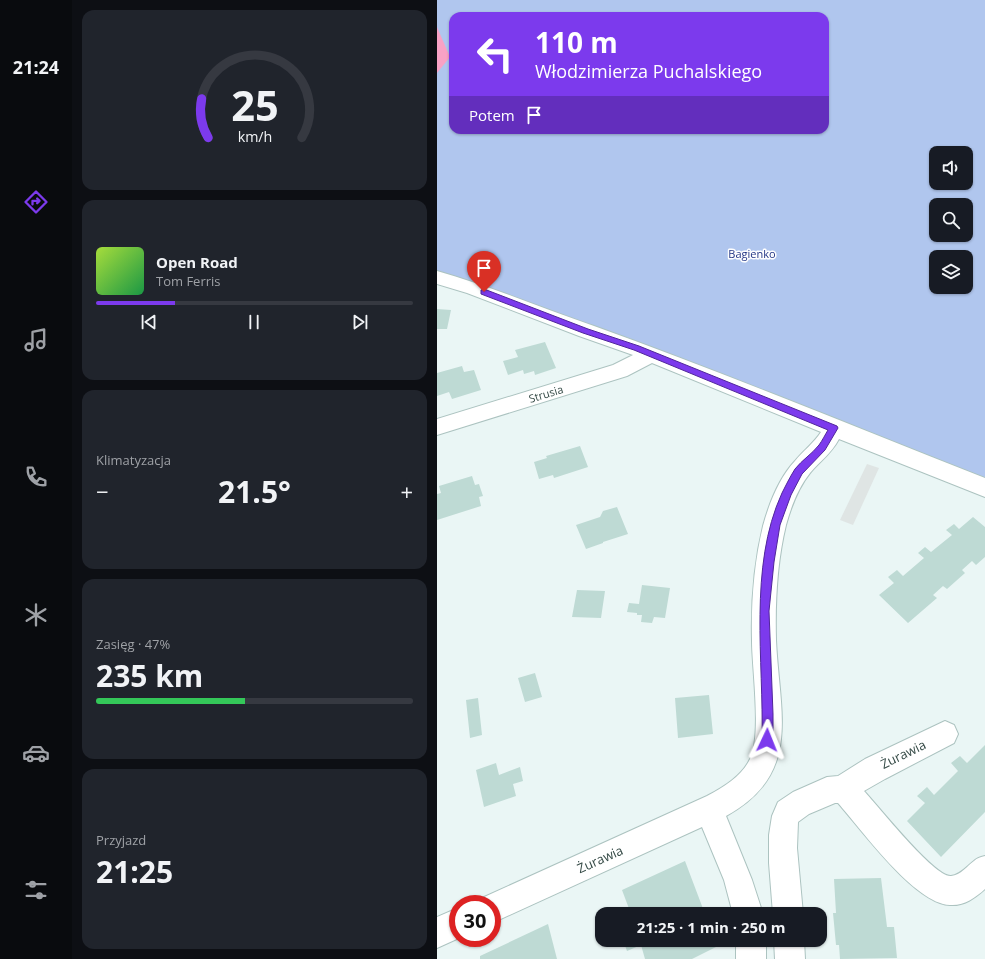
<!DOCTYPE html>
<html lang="pl">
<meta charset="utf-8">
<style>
body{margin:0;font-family:"Open Sans",sans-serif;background:#20242c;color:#f1f3f6;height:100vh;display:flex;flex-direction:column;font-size:15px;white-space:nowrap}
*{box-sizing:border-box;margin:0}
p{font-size:13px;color:#9ea1a6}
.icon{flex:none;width:22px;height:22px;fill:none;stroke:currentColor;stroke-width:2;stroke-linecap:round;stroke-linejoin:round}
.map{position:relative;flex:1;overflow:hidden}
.drawer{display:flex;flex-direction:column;gap:10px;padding:10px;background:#0d0f14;width:365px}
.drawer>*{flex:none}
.hud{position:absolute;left:12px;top:12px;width:380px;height:122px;border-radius:12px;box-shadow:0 1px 3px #0004;background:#7c3aed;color:#fff;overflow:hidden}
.fabs{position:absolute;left:492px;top:146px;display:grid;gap:8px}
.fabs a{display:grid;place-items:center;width:44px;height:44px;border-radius:8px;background:#171b24;box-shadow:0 1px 3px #0004;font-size:20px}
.speed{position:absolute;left:12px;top:895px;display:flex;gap:8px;font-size:20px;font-weight:700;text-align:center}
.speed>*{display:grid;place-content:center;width:52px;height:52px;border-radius:50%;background:#171b24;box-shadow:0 1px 3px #0004;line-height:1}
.speed .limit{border:6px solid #d22;background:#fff;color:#111}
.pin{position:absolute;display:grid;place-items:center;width:34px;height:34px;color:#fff;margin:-41px -17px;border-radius:50% 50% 50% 0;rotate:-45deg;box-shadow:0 0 4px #0007}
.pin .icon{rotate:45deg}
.me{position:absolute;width:44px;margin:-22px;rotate:2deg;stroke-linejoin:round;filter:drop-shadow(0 0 3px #0008)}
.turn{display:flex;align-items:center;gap:14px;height:84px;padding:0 20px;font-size:18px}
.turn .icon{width:52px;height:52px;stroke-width:2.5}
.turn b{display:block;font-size:28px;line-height:34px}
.then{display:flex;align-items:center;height:38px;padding:0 20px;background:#0003;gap:8px;font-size:15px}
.big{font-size:30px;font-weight:700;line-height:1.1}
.drawer .card{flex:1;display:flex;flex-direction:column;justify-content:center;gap:6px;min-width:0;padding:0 14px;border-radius:12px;background:#20242c}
.drawer .dial{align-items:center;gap:0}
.dial svg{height:104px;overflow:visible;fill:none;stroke:#363941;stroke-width:7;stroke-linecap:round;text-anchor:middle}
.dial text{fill:#f1f3f6;stroke:none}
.song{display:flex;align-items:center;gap:12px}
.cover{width:48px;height:48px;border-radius:6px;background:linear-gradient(135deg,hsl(80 70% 55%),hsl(140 70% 35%))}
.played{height:4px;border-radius:2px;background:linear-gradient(90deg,#7c3aed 25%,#363941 25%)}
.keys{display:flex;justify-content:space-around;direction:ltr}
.heat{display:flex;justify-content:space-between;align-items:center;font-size:22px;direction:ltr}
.charge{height:6px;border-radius:3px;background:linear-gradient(90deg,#34c759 47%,#363941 0)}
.trip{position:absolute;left:158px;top:907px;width:232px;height:40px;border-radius:12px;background:#171b24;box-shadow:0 1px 3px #0004;font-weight:700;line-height:40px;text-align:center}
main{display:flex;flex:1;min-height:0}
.tabs{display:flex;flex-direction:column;width:72px;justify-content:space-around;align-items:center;background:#090b0e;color:#9ea1a6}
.tabs .icon{width:28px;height:28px}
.tabs .on{color:#7c3aed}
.tabs b{font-size:18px;color:#f1f3f6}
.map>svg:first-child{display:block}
.green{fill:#b0c6ee;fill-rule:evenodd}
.parking{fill:#dfe5e4}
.water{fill:#f8a2c5}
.building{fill:#bedad4}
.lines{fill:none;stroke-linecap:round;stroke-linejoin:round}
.minor-casing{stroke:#acc3c0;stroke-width:2}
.minor{fill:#fff;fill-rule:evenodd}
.route{fill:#7c3aed;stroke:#51269a}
.labels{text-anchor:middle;stroke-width:3;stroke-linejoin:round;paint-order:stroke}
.park-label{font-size:11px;fill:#233685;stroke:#fff}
.street-label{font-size:11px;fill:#374c48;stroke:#fff}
.near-street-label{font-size:13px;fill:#374c48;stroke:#fff}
</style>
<main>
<nav class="tabs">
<b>21:24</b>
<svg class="icon on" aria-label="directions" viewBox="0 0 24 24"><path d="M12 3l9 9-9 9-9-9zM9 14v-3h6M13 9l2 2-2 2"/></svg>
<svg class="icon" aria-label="music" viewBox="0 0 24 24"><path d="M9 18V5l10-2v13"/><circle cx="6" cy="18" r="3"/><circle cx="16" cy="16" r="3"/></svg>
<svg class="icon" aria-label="phone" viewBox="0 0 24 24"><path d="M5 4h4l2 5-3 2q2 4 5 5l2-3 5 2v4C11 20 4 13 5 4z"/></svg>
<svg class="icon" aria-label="climate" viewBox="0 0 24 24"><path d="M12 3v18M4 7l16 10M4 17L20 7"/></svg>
<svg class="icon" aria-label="car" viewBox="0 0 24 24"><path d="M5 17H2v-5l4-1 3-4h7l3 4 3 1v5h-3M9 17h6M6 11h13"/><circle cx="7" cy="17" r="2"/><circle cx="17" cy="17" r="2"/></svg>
<svg class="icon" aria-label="filters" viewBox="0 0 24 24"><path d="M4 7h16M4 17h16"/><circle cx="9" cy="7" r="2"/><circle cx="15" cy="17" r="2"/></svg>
</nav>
<section class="drawer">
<div class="card dial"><svg viewBox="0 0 100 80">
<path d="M14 69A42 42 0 1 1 86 69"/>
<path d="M14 69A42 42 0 0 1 9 39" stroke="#7c3aed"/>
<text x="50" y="56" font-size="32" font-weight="700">25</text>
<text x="50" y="72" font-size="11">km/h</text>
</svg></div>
<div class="card">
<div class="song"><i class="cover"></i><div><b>Open Road</b><p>Tom Ferris</p></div></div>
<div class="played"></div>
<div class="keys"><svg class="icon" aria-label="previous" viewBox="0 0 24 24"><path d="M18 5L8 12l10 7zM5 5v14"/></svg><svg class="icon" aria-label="pause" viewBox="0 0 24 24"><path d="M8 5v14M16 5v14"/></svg><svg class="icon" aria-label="next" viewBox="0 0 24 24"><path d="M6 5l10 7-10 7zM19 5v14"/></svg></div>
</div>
<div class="card"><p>Klimatyzacja</p>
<div class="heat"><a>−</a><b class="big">21.5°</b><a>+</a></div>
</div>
<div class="card"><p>Zasięg · 47%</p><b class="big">235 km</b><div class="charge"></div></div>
<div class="card"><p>Przyjazd</p><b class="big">21:25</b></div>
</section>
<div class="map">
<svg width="548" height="959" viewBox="0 0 548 959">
<rect width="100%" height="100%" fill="#eaf6f5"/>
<path class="green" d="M 0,0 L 548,0 L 548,479 L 433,435 L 189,337 L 182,337 L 0,272 ZM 16,16 L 388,16 L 388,130 L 16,130 ZM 499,153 L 529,153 L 529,183 L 499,183 ZM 499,205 L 529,205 L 529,235 L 499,235 ZM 499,257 L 529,257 L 529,287 L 499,287 Z"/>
<path class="parking" d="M 430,464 L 442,468 L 416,525 L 403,520 Z"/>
<path class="water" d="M 0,27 L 13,57 L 0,73 Z"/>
<path class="building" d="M 0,309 L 14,310 L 10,329 L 0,329 Z
M 108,342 L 119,368 L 98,375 L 97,371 L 87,374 L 86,370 L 71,375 L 66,361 L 81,357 L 78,350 Z
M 25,366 L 27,372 L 37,370 L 44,390 L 15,399 L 12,392 L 0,396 L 0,373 Z
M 143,446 L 151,467 L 117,478 L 116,475 L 102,479 L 97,462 L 110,458 L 109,456 Z
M 35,476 L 38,485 L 42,484 L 46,496 L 42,497 L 44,506 L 0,520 L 0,494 L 4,493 L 2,486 Z
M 180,507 L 191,534 L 166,542 L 166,543 L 149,549 L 139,525 L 163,517 L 166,511 Z
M 536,517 L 548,527 L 548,557 L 539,565 L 535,561 L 525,570 L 528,573 L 510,589 L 506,586 L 496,595 L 500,598 L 471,623 L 442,595 L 457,583 L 451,577 L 460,570 L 466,576 L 487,558 L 481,553 L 488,547 L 494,552 L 515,535 L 509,530 L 517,524 L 522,529 Z
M 205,585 L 233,588 L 228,618 L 217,617 L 215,623 L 204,622 L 205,615 L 200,615 L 200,613 L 190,612 L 192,603 L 202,604 Z
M 140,590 L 168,591 L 164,618 L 135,617 Z
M 98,673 L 105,697 L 88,702 L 81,678 Z
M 272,695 L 276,734 L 241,738 L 238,698 Z
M 41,698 L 45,735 L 33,738 L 29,700 Z
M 548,745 L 548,812 L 504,857 L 470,821 L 488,803 L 480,796 L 490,787 L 497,795 L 521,771 L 514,763 L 523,756 L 530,763 Z
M 59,763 L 62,775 L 83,767 L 86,781 L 76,784 L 79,796 L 47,807 L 39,770 Z
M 248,861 L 268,914 L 194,914 L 185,890 Z
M 444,878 L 450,927 L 457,927 L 460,958 L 403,959 L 402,945 L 399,945 L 396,913 L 399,913 L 397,879 Z
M 111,924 L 120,959 L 43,959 L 43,956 Z
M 186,940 L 278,940 L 281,946 L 255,959 L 208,959 L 204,945 L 190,951 Z"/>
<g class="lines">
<defs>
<path id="minor" d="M 0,271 C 53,286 104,308 157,326 C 288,373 418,427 548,478 L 548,497 L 402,439 C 394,454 383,461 373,473 C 361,488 354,507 349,525 C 340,562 338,602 339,640 C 342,712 366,774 289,816 L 315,880 L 326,914 L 296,914 L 287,880 L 265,827 L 55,923 L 55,904 L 42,904 L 45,898 L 270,796 C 287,787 305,776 313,759 C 325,736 315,668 315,641 C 314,603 317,563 326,526 C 332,504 342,478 358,461 C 366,451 377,443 384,432 L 215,363 L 190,376 L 0,435 L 0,419 L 176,365 L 196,355 L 142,336 L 30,293 L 0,284 Z
M 508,721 L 517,725 L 521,734 L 517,743 L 448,779 L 427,791 C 441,806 498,878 514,876 C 524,875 530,866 537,861 C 540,858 544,857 548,856 L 548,889 C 538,898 527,906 513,905 C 478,904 424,829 401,803 L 398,803 L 372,814 L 361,822 L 360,848 L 366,914 L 336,914 L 332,863 L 332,835 L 335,816 L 341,802 L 356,792 L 390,777 L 401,776 L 428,759 Z
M 21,908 L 22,938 L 0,948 L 0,917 Z
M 299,940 L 329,940 L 329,959 L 299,959 Z
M 337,940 L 367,940 L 368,959 L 338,959 Z"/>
</defs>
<use href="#minor" class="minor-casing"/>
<use href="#minor" class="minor"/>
</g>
<path class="route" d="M 47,289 L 151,329 L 202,346 L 400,426 L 401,428 L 388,450 L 365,474 L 354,495 L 343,525 L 337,562 L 332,611 L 336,714 L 336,740 L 334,744 L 330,746 L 327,744 L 325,740 C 327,661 311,567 345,493 C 349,485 353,477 358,469 C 365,460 375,454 382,445 C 385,441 388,435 391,430 L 197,350 L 146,333 L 44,294 L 44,290 Z"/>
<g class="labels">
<g class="park-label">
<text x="315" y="258">Bagienko</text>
</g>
<g class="street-label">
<text transform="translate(109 394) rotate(-17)" y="4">Strusia</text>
</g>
<g class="near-street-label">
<text transform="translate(466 754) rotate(-26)" y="5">Żurawia</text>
<text transform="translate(163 859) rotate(-24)" y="5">Żurawia</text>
</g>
</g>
</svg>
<div class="fabs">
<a><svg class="icon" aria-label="sound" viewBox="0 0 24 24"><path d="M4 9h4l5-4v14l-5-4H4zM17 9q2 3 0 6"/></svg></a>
<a><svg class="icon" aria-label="search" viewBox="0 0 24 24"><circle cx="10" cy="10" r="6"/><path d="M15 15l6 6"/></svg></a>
<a><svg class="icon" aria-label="layers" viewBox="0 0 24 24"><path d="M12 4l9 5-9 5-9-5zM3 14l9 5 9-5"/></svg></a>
</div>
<div class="speed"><div class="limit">30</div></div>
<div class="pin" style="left:47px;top:292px;background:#d93025"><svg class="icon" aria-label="arrive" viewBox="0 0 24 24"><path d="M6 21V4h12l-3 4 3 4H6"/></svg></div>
<svg class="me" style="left:330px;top:740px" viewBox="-20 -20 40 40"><path d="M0-17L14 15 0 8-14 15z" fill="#7c3aed" stroke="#fff" stroke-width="4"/></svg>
<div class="trip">21:25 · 1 min · 250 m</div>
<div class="hud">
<div class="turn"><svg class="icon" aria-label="left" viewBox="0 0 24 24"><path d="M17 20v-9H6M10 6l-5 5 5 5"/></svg><div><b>110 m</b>Włodzimierza Puchalskiego</div></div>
<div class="then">Potem<svg class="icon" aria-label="arrive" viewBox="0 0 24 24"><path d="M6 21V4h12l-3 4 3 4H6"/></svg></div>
</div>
</div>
</main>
